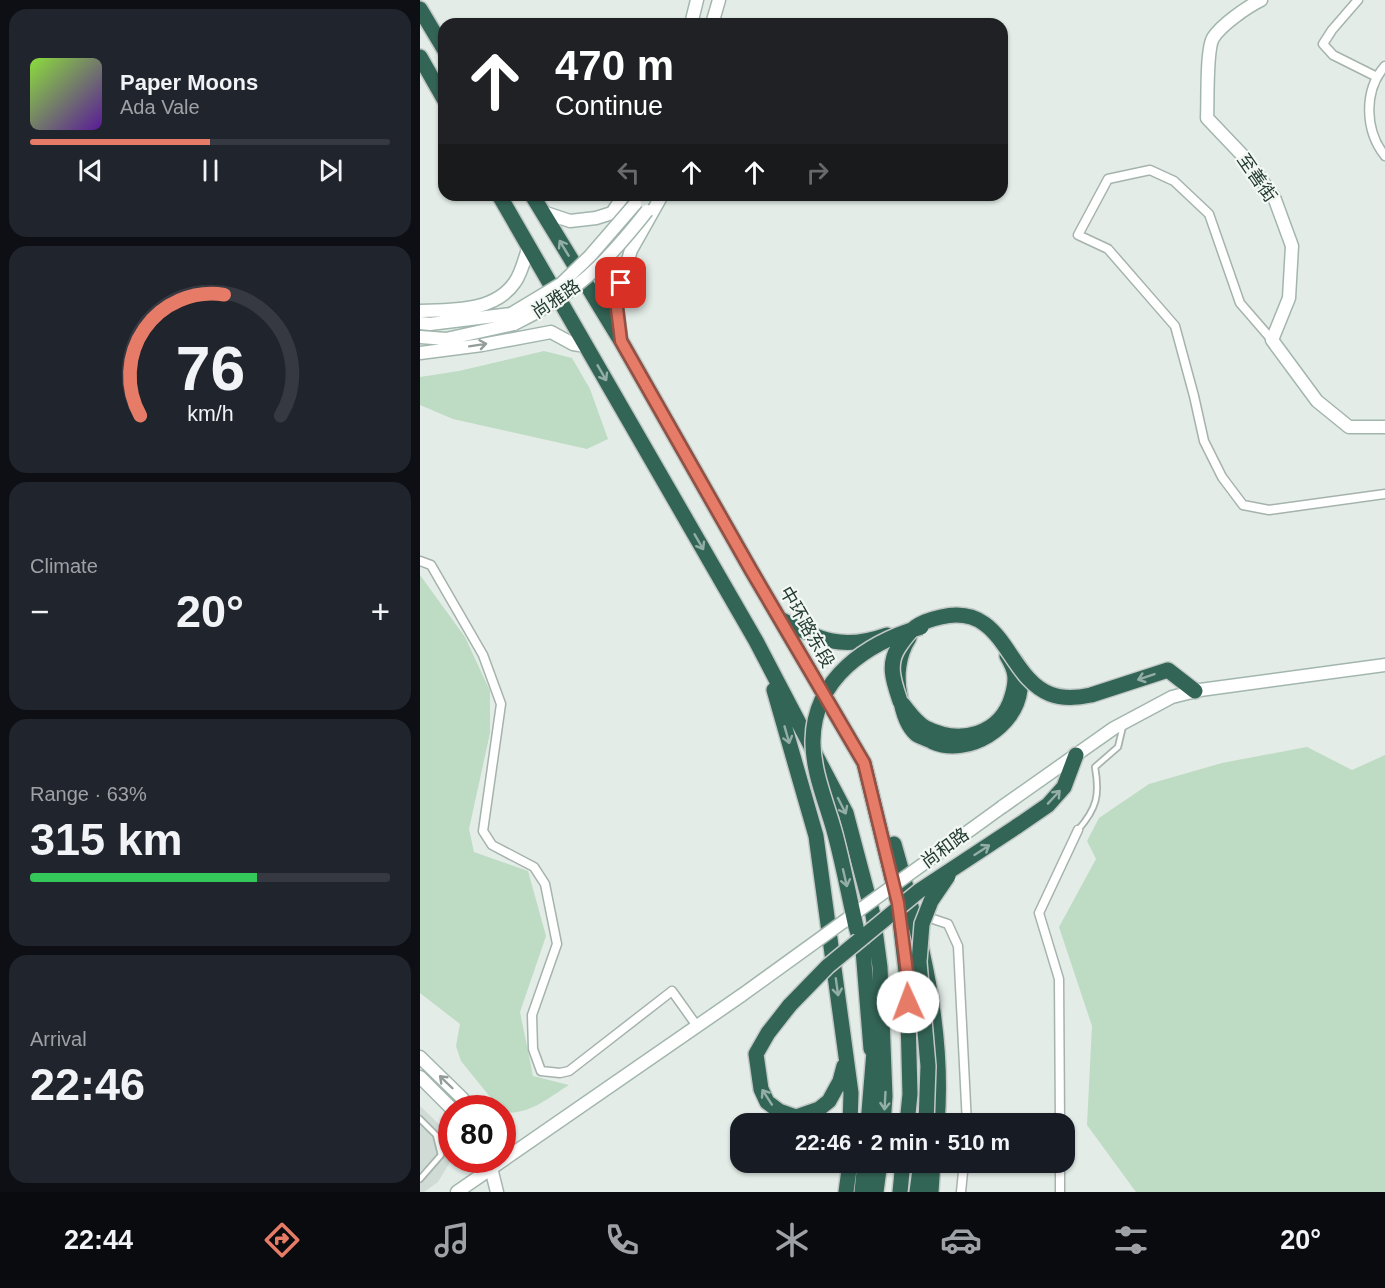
<!DOCTYPE html>
<meta charset="utf-8">
<style>
body{margin:0;font-family:Arial,"Noto Sans SC",sans-serif;background:#20242c;color:#f1f3f6;height:100vh;display:flex;flex-direction:column;font-size:22px;white-space:nowrap}
*{box-sizing:border-box;margin:0}
p{font-size:20px;color:#9ea1a6}
.icon{flex:none;width:33px;height:33px;fill:none;stroke:currentColor;stroke-width:2;stroke-linecap:round;stroke-linejoin:round}
.map{position:relative;flex:1;overflow:hidden}
.panel{display:flex;flex-direction:column;gap:9px;padding:9px;background:#0d0f14;width:420px}
.panel>*{flex:none}
.hud{position:absolute;left:18px;top:18px;width:570px;height:183px;border-radius:18px;box-shadow:0 2px 4px #0004;background:#202124;color:#fff;overflow:hidden}
.speed{position:absolute;left:18px;top:1095px;display:flex;gap:12px;font-size:30px;font-weight:700;text-align:center}
.speed>*{display:grid;place-content:center;width:78px;height:78px;border-radius:50%;background:#171b24;box-shadow:0 2px 4px #0004;line-height:1}
.speed .limit{border:9px solid #d22;background:#fff;color:#111}
.pin{position:absolute;display:grid;place-items:center;width:51px;height:51px;color:#fff;margin:-26px;border-radius:12px;box-shadow:0 3px 9px #0006}
.me{position:absolute;width:66px;margin:-33px;rotate:358deg;stroke-linejoin:round;filter:drop-shadow(0 0 4px #0008)}
.turn{display:flex;align-items:center;gap:21px;height:126px;padding:0 18px;font-size:27px}
.turn .icon{width:78px;height:78px;stroke-width:2.5}
.turn b{display:block;font-size:42px;line-height:51px}
.lanes{display:flex;align-items:center;height:57px;padding:0 18px;background:#0003;justify-content:center;gap:30px;direction:ltr}
.lanes .off{opacity:.35}
.big{font-size:45px;font-weight:800;line-height:1.1}
.panel .card{flex:1;display:flex;flex-direction:column;justify-content:center;gap:9px;min-width:0;padding:0 21px;border-radius:18px;background:#20242c}
.panel .dial{align-items:center;gap:0}
.dial svg{height:156px;overflow:visible;fill:none;stroke:#363941;stroke-width:7;stroke-linecap:round;text-anchor:middle}
.dial text{fill:#f1f3f6;stroke:none}
.song{display:flex;align-items:center;gap:18px}
.cover{width:72px;height:72px;border-radius:9px;background:linear-gradient(135deg,hsl(90 70% 55%),hsl(270 70% 35%))}
.played{height:6px;border-radius:3px;background:linear-gradient(90deg,#e67b67 50%,#363941 50%)}
.keys{display:flex;justify-content:space-around;direction:ltr}
.heat{display:flex;justify-content:space-between;align-items:center;font-size:33px;direction:ltr}
.charge{height:9px;border-radius:4px;background:linear-gradient(90deg,#34c759 63%,#363941 0)}
.trip{position:absolute;left:310px;top:1113px;width:345px;height:60px;border-radius:18px;background:#171b24;box-shadow:0 2px 4px #0004;font-weight:800;line-height:60px;text-align:center}
.tabs{display:flex;height:96px;justify-content:space-around;align-items:center;background:#090b0e;color:#9ea1a6}
.tabs .icon{width:42px;height:42px}
.tabs .active{color:#e67b67}
.tabs b{font-size:27px;color:#f1f3f6}
main{display:flex;flex:1;min-height:0}
.map>svg:first-child{display:block}
.built{fill:#d1dbd6}
.green{fill:#bedbc3}
.lines{fill:none;stroke-linecap:round;stroke-linejoin:round}
.lane-casing{stroke:#a6b3ad;stroke-width:8}
.street-casing{stroke:#a6b3ad;stroke-width:11}
.secondary-casing{stroke:#a2b6ae;stroke-width:15}
.highway-casing{stroke:#c2c8c6;stroke-width:18}
.lane{stroke:#fff;stroke-width:4.5}
.street{stroke:#fff;stroke-width:8}
.secondary{stroke:#fff;stroke-width:12}
.highway{stroke:#336556;stroke-width:15}
.secondary-bridge-casing{stroke:#a2b6ae;stroke-width:15;stroke-linecap:butt}
.highway-bridge-casing{stroke:#c2c8c6;stroke-width:18;stroke-linecap:butt}
.secondary-bridge{stroke:#fff;stroke-width:12}
.highway-bridge{stroke:#336556;stroke-width:15}
.oneway{stroke:#93aea6}
.oneway2{stroke:#929d99}
.route-casing{stroke:#965043;stroke-width:15}
.route{stroke:#e67b67;stroke-width:10}
.labels{text-anchor:middle;stroke-width:4.5;stroke-linejoin:round;paint-order:stroke}
.street-label{font-size:18px;fill:#243b33;stroke:#f3f8f5}
</style>
<main>
<section class="panel">
<div class="card">
<div class="song"><i class="cover"></i><div><b>Paper Moons</b><p>Ada Vale</p></div></div>
<div class="played"></div>
<div class="keys"><svg class="icon" aria-label="previous" viewBox="0 0 24 24"><path d="M18 5L8 12l10 7zM5 5v14"/></svg><svg class="icon" aria-label="pause" viewBox="0 0 24 24"><path d="M8 5v14M16 5v14"/></svg><svg class="icon" aria-label="next" viewBox="0 0 24 24"><path d="M6 5l10 7-10 7zM19 5v14"/></svg></div>
</div>
<div class="card dial"><svg viewBox="0 0 100 80">
<path d="M14 69A42 42 0 1 1 86 69"/>
<path d="M14 69A42 42 0 0 1 57 7" stroke="#e67b67"/>
<text x="50" y="56" font-size="32" font-weight="700">76</text>
<text x="50" y="72" font-size="11">km/h</text>
</svg></div>
<div class="card"><p>Climate</p>
<div class="heat"><a>−</a><b class="big">20°</b><a>+</a></div>
</div>
<div class="card"><p>Range · 63%</p><b class="big">315 km</b><div class="charge"></div></div>
<div class="card"><p>Arrival</p><b class="big">22:46</b></div>
</section>
<div class="map">
<svg width="965" height="1192" viewBox="0 0 965 1192">
<rect width="100%" height="100%" fill="#e3ece7"/>
<path class="built" d="M 0,1106 L 27,1132 L 30,1162 L 18,1182 L 4,1192 L 0,1192 Z"/>
<path class="green" d="M 124,351 L 152,358 L 170,389 L 188,439 L 167,449 L 33,419 L 0,405 L 0,377 L 39,371 Z
M 0,575 L 45,637 L 70,691 L 70,733 L 49,829 L 54,852 L 108,871 L 126,936 L 100,1012 L 113,1076 L 149,1085 C 128,1098 108,1116 83,1112 L 82,1108 L 79,1108 L 41,1061 L 36,1046 L 40,1024 L 0,993 Z
M 887,747 L 932,770 L 965,755 L 965,1192 L 716,1192 L 667,1125 L 672,1026 L 639,927 L 676,859 L 667,841 L 679,818 L 729,784 L 802,763 Z"/>
<g class="lines">
<defs>
<path id="lane" d="M 658,830 C 677,808 680,795 675,767 L 698,747 L 703,726
M 0,1119 L 16,1135 L 21,1155 L 0,1179"/>
<path id="street" d="M 938,0 L 912,30 L 903,44 L 913,55 L 957,77
M 965,66 C 943,91 945,131 965,156
M 852,340 L 820,303 L 789,214 L 754,181 L 730,170 L 688,179 L 658,235 L 688,249 L 755,326 L 774,396 L 784,441 L 802,477 L 823,505 L 849,510 L 965,494
M 0,561 L 11,565 L 63,655 L 81,704 L 63,831 L 72,845 L 114,867 L 125,884 L 137,944 L 112,1015 L 113,1049 L 121,1071 L 140,1073 L 149,1071 L 252,991 L 277,1026
M 504,916 L 528,924 L 538,946 L 547,1124
M 640,1124 L 639,979 L 619,913 L 658,830
M 541,1192 L 544,1162
M 640,1192 L 640,1162"/>
<path id="secondary" d="M 841,0 C 827,7 801,25 793,38 C 786,50 788,102 787,118 L 826,159 L 854,197 L 872,246 L 869,298 L 852,340 L 897,401 L 929,427 L 965,427
M 271,24 L 277,0
M 292,24 L 299,0
M 123,212 L 150,221 L 176,218 L 192,213 L 204,195
M 0,311 C 32,310 75,312 95,282 C 102,272 105,257 109,246
M 0,323 L 10,324 L 91,314
M 0,337 L 26,339 L 94,324
M 201,337 L 196,300 L 211,250 L 242,195
M 0,353 L 62,345 L 131,332 L 153,344 L 166,346
M 582,807 L 694,728 L 752,697 L 780,690 L 965,665
M 0,1057 L 42,1098 L 49,1108
M 0,1077 L 32,1109
M 69,1160 L 77,1192
M 37,1192 L 322,995"/>
<path id="highway" d="M 0,9 L 24,49
M 0,57 L 24,99
M 79,195 L 336,641 L 426,813 L 453,915 L 460,967 L 465,1096 L 463,1124
M 112,195 L 201,341 L 331,570 L 444,763 L 478,903 L 487,980 L 490,1094 L 487,1124
M 360,619 C 400,640 422,651 467,635
M 489,638 C 478,655 476,677 480,696 C 482,709 486,725 496,734 C 500,737 508,739 513,742 C 548,757 596,727 600,690 C 601,680 599,672 596,662
M 354,690 L 396,836 L 431,1093 L 430,1124
M 671,695 L 748,670 L 775,691
M 480,701 C 488,710 495,722 506,728 C 540,745 581,735 592,696 C 597,679 596,671 587,656
M 596,827 L 628,805 L 644,787 L 656,755
M 474,844 C 500,935 525,1027 517,1124
M 437,930 L 443,950 L 451,1049
M 370,1005 L 348,1033 L 336,1054 L 341,1089 L 347,1102 L 359,1111 L 376,1117 L 399,1109 L 409,1101 L 420,1081 L 424,1066
M 448,1124 L 455,1039
M 426,1192 L 430,1162
M 442,1192 L 445,1162
M 456,1192 L 460,1162
M 480,1192 L 483,1162
M 497,1192 L 501,1162
M 511,1192 L 513,1162"/>
</defs>
<use href="#lane" class="lane-casing"/>
<use href="#street" class="street-casing"/>
<use href="#secondary" class="secondary-casing"/>
<use href="#highway" class="highway-casing"/>
<use href="#lane" class="lane"/>
<use href="#street" class="street"/>
<use href="#secondary" class="secondary"/>
<use href="#highway" class="highway"/>
<defs>
<path id="secondary-bridge" d="M 91,314 L 141,284 L 170,256 L 215,204
M 94,324 C 155,295 186,263 227,211
M 322,995 L 582,807"/>
<path id="highway-bridge" d="M 480,701 C 474,683 467,665 478,648 C 491,628 498,622 521,617 C 585,602 586,677 630,694 C 643,699 657,698 671,695
M 436,927 C 429,896 423,864 415,834 C 407,804 392,771 393,740 C 394,678 447,643 501,627
M 370,1005 L 408,966 L 499,891 L 596,827
M 506,1124 L 508,1066 L 499,962 L 502,924 L 511,901 L 528,876"/>
</defs>
<use href="#secondary-bridge" class="secondary-bridge-casing"/>
<use href="#highway-bridge" class="highway-bridge-casing"/>
<use href="#secondary-bridge" class="secondary-bridge"/>
<use href="#highway-bridge" class="highway-bridge"/>
</g>
<defs><path id="oneway-shaft" d="M-6 0H5M1.5-3L5.5 0L1.5 3" fill="none" stroke-width="1.6" stroke-linecap="round" stroke-linejoin="round" transform="scale(1.5)"/></defs>
<g class="oneway">
<use href="#oneway-shaft" transform="translate(144 248) rotate(-121)"/>
<use href="#oneway-shaft" transform="translate(182 373) rotate(60)"/>
<use href="#oneway-shaft" transform="translate(279 542) rotate(60)"/>
<use href="#oneway-shaft" transform="translate(726 677) rotate(161)"/>
<use href="#oneway-shaft" transform="translate(367 735) rotate(74)"/>
<use href="#oneway-shaft" transform="translate(634 797) rotate(-47)"/>
<use href="#oneway-shaft" transform="translate(422 806) rotate(63)"/>
<use href="#oneway-shaft" transform="translate(562 850) rotate(-33)"/>
<use href="#oneway-shaft" transform="translate(425 878) rotate(77)"/>
<use href="#oneway-shaft" transform="translate(417 987) rotate(82)"/>
<use href="#oneway-shaft" transform="translate(347 1097) rotate(-123)"/>
<use href="#oneway-shaft" transform="translate(465 1101) rotate(93)"/>
</g>
<g class="oneway2">
<use href="#oneway-shaft" transform="translate(58 345) rotate(-9)"/>
<use href="#oneway-shaft" transform="translate(26 1082) rotate(-136)"/>
</g>
<g class="lines">
<defs>
<path id="route" d="M 201,283 L 196,300 L 201,341 L 331,570 L 444,763 L 478,903 L 488,980 L 488,1002"/>
</defs>
<use href="#route" class="route-casing"/>
<use href="#route" class="route"/>
</g>
<g class="labels">
<g class="street-label">
<text transform="translate(837 178) rotate(55)" y="6">至善街</text>
<text transform="translate(136 299) rotate(-34)" y="6">尚雅路</text>
<text transform="translate(387 627) rotate(60)" y="6">中环路东段</text>
<text transform="translate(525 848) rotate(-36)" y="6">尚和路</text>
</g>
</g>
</svg>
<div class="speed"><div class="limit">80</div></div>
<div class="pin" style="left:201px;top:283px;background:#d93025"><svg class="icon" aria-label="arrive" viewBox="0 0 24 24"><path d="M6 21V4h12l-3 4 3 4H6"/></svg></div>
<svg class="me" style="left:488px;top:1002px" viewBox="-20 -20 40 40"><circle r="19" fill="#fff"/><path d="M0-13L10 11 0 6-10 11z" fill="#e67b67"/></svg>
<div class="trip">22:46 · 2 min · 510 m</div>
<div class="hud">
<div class="turn"><svg class="icon" aria-label="ahead" viewBox="0 0 24 24"><path d="M12 20V5M6 11l6-6 6 6"/></svg><div><b>470 m</b>Continue</div></div>
<div class="lanes"><svg class="icon off" aria-label="left" viewBox="0 0 24 24"><path d="M17 20v-9H6M10 6l-5 5 5 5"/></svg><svg class="icon" aria-label="ahead" viewBox="0 0 24 24"><path d="M12 20V5M6 11l6-6 6 6"/></svg><svg class="icon" aria-label="ahead" viewBox="0 0 24 24"><path d="M12 20V5M6 11l6-6 6 6"/></svg><svg class="icon off" aria-label="right" viewBox="0 0 24 24"><path d="M7 20v-9h11M14 6l5 5-5 5"/></svg></div>
</div>
</div>
</main>
<nav class="tabs">
<b>22:44</b>
<svg class="icon active" aria-label="directions" viewBox="0 0 24 24"><path d="M12 3l9 9-9 9-9-9zM9 14v-3h6M13 9l2 2-2 2"/></svg>
<svg class="icon" aria-label="music" viewBox="0 0 24 24"><path d="M9 18V5l10-2v13"/><circle cx="6" cy="18" r="3"/><circle cx="16" cy="16" r="3"/></svg>
<svg class="icon" aria-label="phone" viewBox="0 0 24 24"><path d="M5 4h4l2 5-3 2q2 4 5 5l2-3 5 2v4C11 20 4 13 5 4z"/></svg>
<svg class="icon" aria-label="climate" viewBox="0 0 24 24"><path d="M12 3v18M4 7l16 10M4 17L20 7"/></svg>
<svg class="icon" aria-label="car" viewBox="0 0 24 24"><path d="M5 17H2v-5l4-1 3-4h7l3 4 3 1v5h-3M9 17h6M6 11h13"/><circle cx="7" cy="17" r="2"/><circle cx="17" cy="17" r="2"/></svg>
<svg class="icon" aria-label="filters" viewBox="0 0 24 24"><path d="M4 7h16M4 17h16"/><circle cx="9" cy="7" r="2"/><circle cx="15" cy="17" r="2"/></svg>
<b>20°</b>
</nav>
